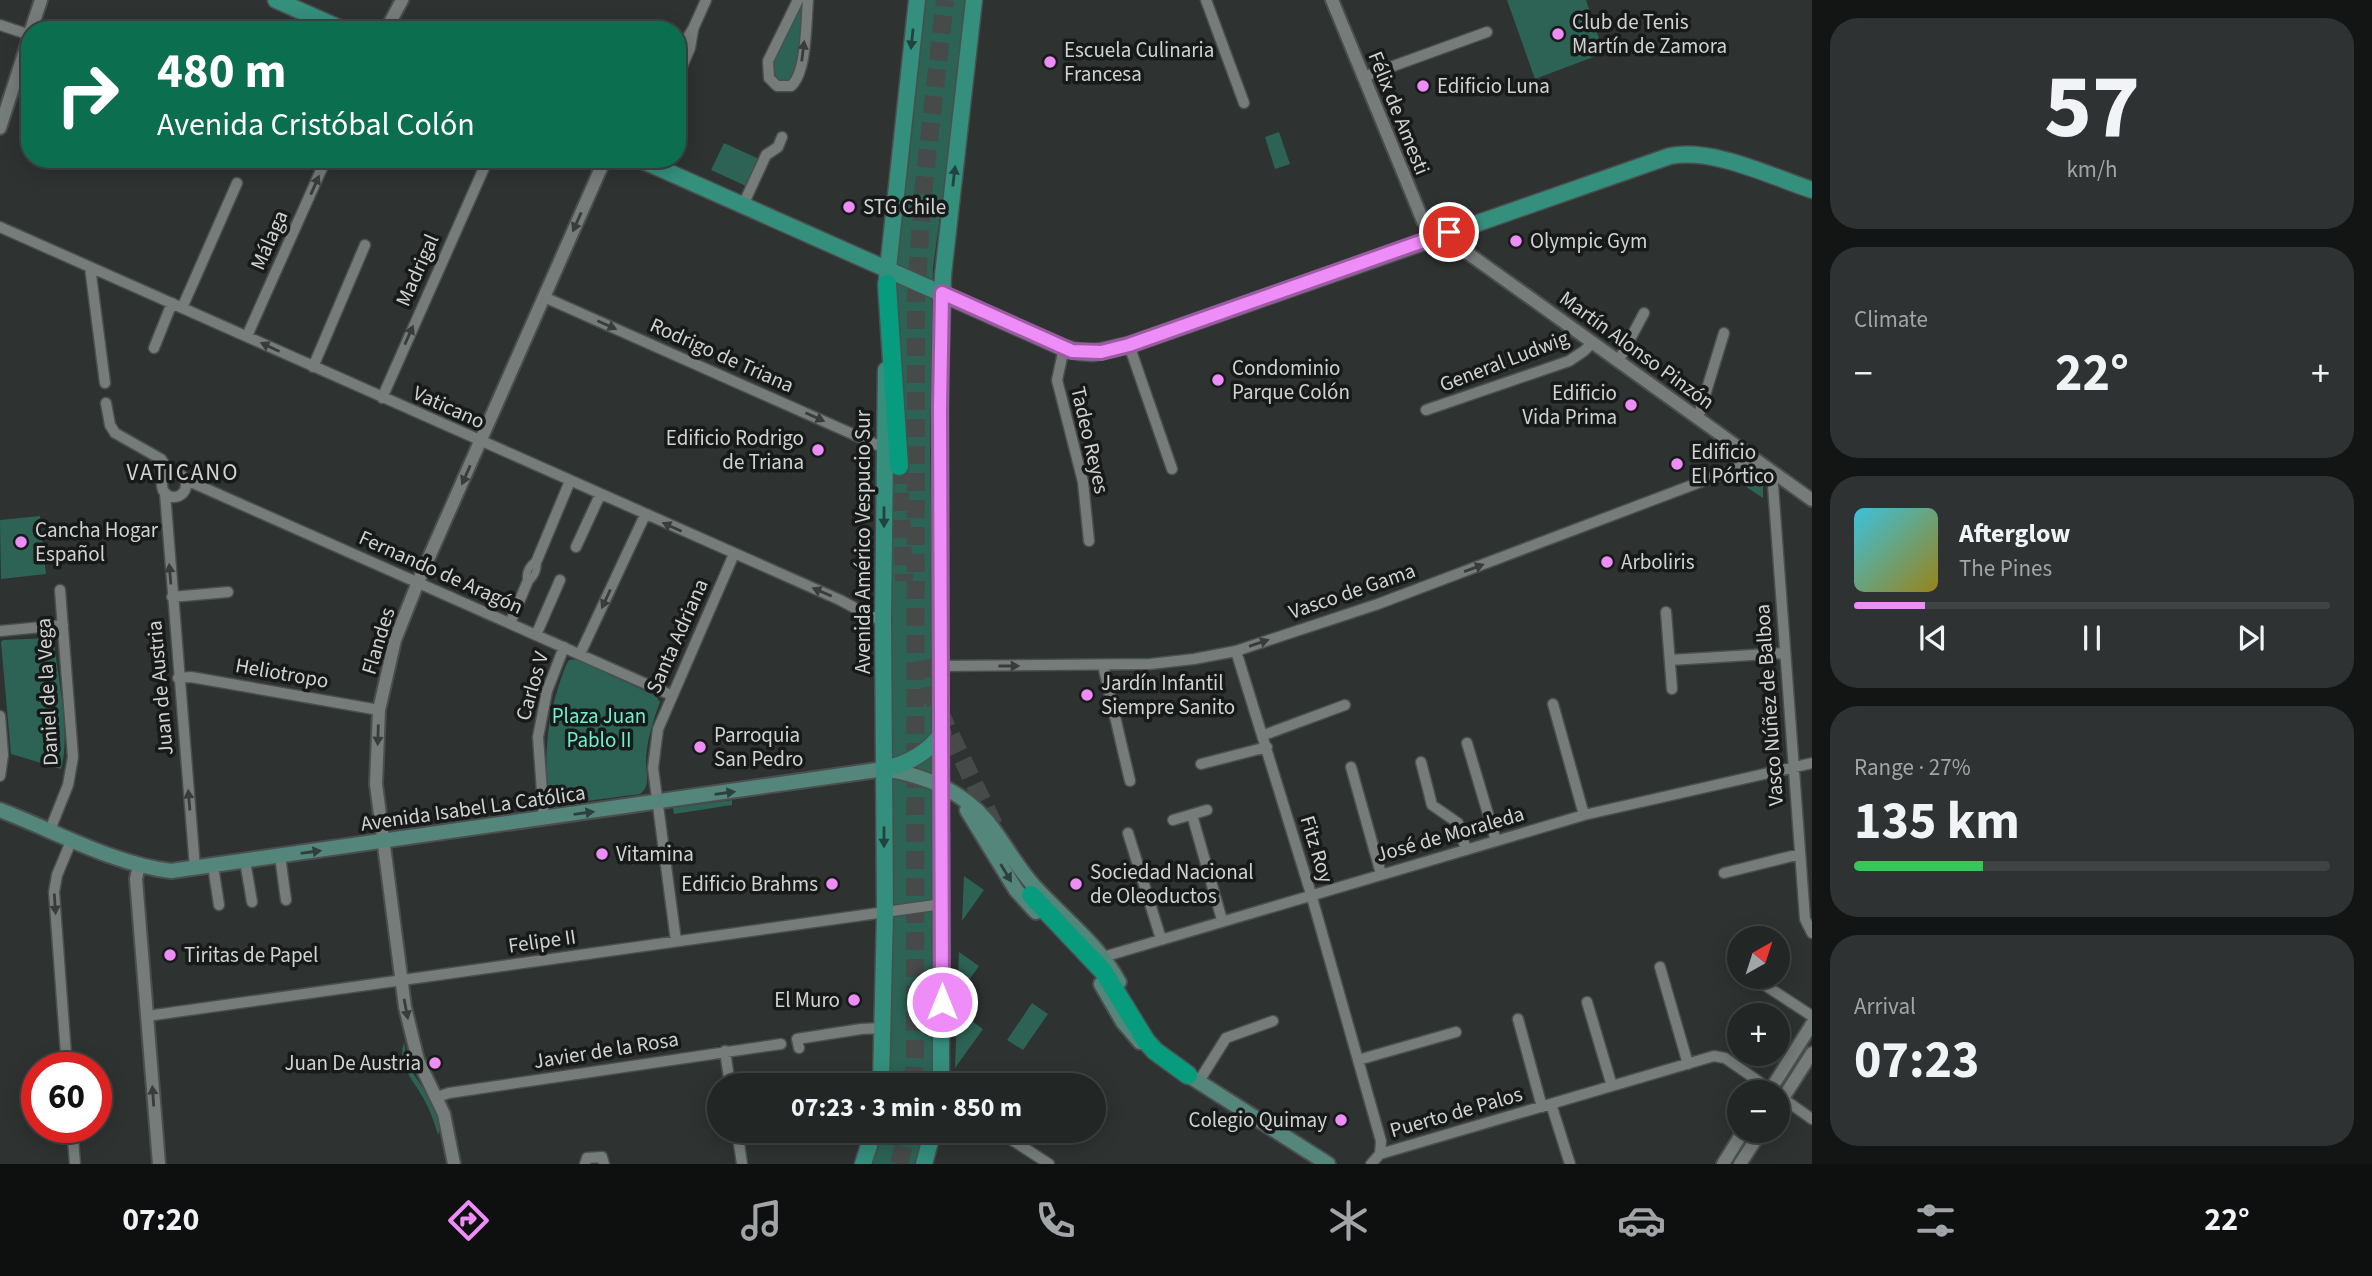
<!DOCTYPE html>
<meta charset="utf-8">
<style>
body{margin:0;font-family:"Source Sans 3",sans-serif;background:#2e3232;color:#f1f3f6;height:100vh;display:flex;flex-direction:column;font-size:26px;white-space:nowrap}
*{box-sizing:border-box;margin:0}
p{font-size:23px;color:#a2a5a7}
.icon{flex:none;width:38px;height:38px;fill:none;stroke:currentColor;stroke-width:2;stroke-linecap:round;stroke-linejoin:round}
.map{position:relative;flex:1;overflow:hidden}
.panel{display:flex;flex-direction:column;gap:18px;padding:18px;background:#131514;width:560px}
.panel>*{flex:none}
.banner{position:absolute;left:21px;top:21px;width:665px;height:147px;border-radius:28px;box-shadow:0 4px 18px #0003,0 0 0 2px #3f4342;background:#0b6e4f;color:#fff;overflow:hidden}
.needle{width:46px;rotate:39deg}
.tools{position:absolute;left:1727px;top:926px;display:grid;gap:14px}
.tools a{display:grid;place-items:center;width:63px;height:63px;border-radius:50%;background:#222625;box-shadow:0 4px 18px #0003,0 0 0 2px #3f4342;font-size:35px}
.speed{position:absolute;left:21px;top:1052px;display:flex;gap:14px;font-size:35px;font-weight:700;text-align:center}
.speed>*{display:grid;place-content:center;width:91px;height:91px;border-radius:50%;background:#222625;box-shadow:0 4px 18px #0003,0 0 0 2px #3f4342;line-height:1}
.speed .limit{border:10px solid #d22;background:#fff;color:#111}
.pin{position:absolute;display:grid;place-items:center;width:60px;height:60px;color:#fff;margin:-30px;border:4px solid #fff;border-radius:50%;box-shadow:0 2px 7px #0007}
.me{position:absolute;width:77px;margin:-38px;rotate:0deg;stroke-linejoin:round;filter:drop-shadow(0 0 5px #0008)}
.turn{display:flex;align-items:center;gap:24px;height:147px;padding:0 21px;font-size:32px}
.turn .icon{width:91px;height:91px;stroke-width:2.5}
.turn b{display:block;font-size:49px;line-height:60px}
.big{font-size:52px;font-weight:700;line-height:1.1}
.panel .tile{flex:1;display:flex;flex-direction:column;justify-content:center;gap:10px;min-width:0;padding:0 24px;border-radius:28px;background:#2e3232}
.panel .dial{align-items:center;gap:0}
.dial b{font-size:91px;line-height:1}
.song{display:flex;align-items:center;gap:21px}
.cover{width:84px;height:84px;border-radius:10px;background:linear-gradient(135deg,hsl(190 70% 55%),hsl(50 70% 35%))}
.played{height:7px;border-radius:4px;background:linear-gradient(90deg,#ee8cf8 15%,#3f4342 15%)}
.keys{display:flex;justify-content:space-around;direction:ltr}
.heat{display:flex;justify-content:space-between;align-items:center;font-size:38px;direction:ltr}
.charge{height:10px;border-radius:5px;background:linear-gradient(90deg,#34c759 27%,#3f4342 0)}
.trip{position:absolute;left:707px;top:1073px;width:399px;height:70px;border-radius:35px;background:#222625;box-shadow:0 4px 18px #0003,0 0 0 2px #3f4342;font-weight:700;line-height:70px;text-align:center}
.tabs{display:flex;height:112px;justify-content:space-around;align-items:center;background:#0e0f0f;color:#a2a5a7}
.tabs .icon{width:49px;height:49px}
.tabs .current{color:#ee8cf8}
.tabs b{font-size:32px;color:#f1f3f6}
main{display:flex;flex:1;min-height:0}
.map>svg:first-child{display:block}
.green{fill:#2c6355}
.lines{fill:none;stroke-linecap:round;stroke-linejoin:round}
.motorway-tunnel{stroke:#464a49;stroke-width:18;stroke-dasharray:18 9;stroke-linecap:butt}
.pedestrian-casing{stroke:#4a4e4d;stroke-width:10}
.minor-casing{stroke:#4a4e4d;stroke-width:13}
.tertiary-casing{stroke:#4a4e4d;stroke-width:16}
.secondary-casing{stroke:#4a4e4d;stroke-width:18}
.primary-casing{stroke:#4a4e4d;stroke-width:19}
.motorway-casing{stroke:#4a4e4d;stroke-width:21}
.pedestrian{stroke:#767c7a;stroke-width:7}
.minor{stroke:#767c7a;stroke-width:10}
.tertiary{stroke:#767c7a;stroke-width:12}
.secondary{stroke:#55867c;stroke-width:14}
.primary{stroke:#348f7d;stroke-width:16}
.motorway{stroke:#089c7f;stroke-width:18}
.oneway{fill:#21433c}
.oneway2{fill:#383c3b}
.oneway3{fill:#2d403c}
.route-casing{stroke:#9b5ba1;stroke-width:18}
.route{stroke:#ee8cf8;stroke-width:12}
.poi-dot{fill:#ee8cf8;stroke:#171a19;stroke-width:2.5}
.labels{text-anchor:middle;stroke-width:7;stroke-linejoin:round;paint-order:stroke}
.poi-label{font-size:21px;fill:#d0d3d2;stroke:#171a19;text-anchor:start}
.street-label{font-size:21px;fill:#d0d3d2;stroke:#171a19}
.park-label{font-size:21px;fill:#6ef0ce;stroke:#171a19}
.neighbourhood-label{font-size:23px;letter-spacing:2px;fill:#d0d3d2;stroke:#171a19}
</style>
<main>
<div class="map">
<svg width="1812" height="1164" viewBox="0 0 1812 1164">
<rect width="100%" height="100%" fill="#2e3231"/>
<path class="green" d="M 803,0 L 797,67 L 789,81 C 775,82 772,75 773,62 Z
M 922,0 L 969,0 L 933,268 L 930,455 L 934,652 L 934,1080 L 933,1085 L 889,1085 L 892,441 L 896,299 L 898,251 Z
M 1507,0 L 1586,0 L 1604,53 L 1535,79 Z
M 1279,132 L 1290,164 L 1275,169 L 1265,137 Z
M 724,143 L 759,159 L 746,186 L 711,170 Z
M 1754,473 L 1760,473 L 1763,477 L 1763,498 L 1737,481 Z
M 40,516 L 46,574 L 1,579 L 0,520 Z
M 51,638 L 54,642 C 58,681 71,732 61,769 L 11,754 L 1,642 L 3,640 Z
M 576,659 L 656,696 L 660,702 C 653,721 646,742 646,763 C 646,774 651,786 640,794 L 557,805 L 547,798 C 545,744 547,715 566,665 L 569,660 Z
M 732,800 L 732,805 L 674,814 L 673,808 Z
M 964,876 L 984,890 L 962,921 Z
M 959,952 L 979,966 L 957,997 Z
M 1032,1003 L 1048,1014 L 1023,1050 L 1007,1040 Z
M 957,1011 L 983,1029 L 955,1068 Z
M 404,1042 C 406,1051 406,1061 411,1069 C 419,1086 447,1115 438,1135 C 435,1124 431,1113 426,1103 C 416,1082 396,1067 404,1042 Z
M 884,1131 L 926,1131 L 917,1164 L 872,1164 Z"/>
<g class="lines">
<path class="motorway-tunnel" d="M 899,466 L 904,581
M 924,660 L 930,692 L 996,829
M 1009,858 L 1021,883 L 1031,895
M 913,1085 L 915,1057 L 916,293 L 923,193 L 945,0
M 899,1164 L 908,1130"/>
<defs>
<path id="pedestrian" d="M 537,560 C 538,569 535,577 527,583 C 525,573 529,565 537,560 Z"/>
<path id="minor" d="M 798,0 L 768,61 L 769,78 L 777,86 L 791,86 C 807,73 806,21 808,0
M 1206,0 L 1244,103
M 0,25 L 30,35
M 304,30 L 311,15
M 677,54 L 693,29 L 706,0
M 1363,77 L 1487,32
M 677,78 L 690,48 L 693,30
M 743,205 L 766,155 L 778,147 L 782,137
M 0,227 L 840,600 L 870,616 L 883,620
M 90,267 L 105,383
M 544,297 L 884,448
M 182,308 L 237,183
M 247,336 L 326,159
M 1129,345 L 1172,469
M 154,348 L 172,303
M 1064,348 L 1057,380 L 1083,482 L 1089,541
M 1619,360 L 1644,313
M 313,367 L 365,245
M 382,398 L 488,159
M 106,403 L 110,425 L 115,433 L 161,459 L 171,474
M 1426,410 L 1569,361 L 1584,351 L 1593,342
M 1698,418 L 1724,333
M 1772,472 L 1805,919 L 1812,933
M162 485a12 12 0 1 1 24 0a12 12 0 1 1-24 0Z
M 184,479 L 671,695
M 165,493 L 195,868
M 576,547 L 600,495
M 537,560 L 570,481
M 172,597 L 228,592
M 1666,612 L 1672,689
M 510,623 L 527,583
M 0,631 L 63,625
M 536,635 L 560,580
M 1236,651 L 1311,894 L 1381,1141 L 1380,1154 L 1371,1164
M 580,654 L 645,515
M 1670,660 L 1785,653
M 1103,665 L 1130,781
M 941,666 L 1150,664 L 1194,659 L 1236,651 L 1378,604 L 1756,461
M 178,678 L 191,677 L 379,710
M 1553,704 L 1584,815
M 0,716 L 3,755 L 0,776
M 1264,735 L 1345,705
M 1467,743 L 1496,841
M 1421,762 L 1432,805 L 1458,823 L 1466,850
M 1201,764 L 1267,747
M 1351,767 L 1381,874
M 1192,815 L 1222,920
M 544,819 L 538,737 L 547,691 L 564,647
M 1173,820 L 1207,810
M 50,830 L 68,785 L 73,757 L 60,590
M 1128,833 L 1161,939
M 280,856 L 286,900
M 245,861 L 252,902
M 213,866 L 219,905
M 1724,873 L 1800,854
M 676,941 L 653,768 L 658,729 L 734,554
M 1103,957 L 1584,815 L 1812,763
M 1660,967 L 1688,1064
M 1761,976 L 1763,984 L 1812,1016
M 1587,1002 L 1612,1086
M 147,1016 L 942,904
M 1518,1019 L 1542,1107
M 799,1048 L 797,1039 L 861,1029 L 884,1028
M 725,1051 L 730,1085
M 1358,1060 L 1456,1032
M 67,1068 L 54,892 L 57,875 L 72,839
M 1199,1081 L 1226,1038 L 1273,1021
M 1778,1095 L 1812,1119
M 437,1097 L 449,1093 L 781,1044
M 1551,1104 L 1570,1164
M 72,1127 L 75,1164
M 737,1130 L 742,1164
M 997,1130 L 1049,1164
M 1380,1154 L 1714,1056 L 1725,1058 L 1774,1092
M 585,1164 L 587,1158 L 602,1157 L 604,1164"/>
<path id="tertiary" d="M 1332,0 L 1423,221 L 1432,233 L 1462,249 L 1812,500
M 31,30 L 41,0
M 386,30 L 402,0
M 0,128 L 30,35
M 139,865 L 136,879 L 159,1164
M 1769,1092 L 1812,1024
M 1778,1106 L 1812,1053
M 454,1164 L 444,1114 L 418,1060 L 405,1007 L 376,784 L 379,710 L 395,640 L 418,582 L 605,159
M 1723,1164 L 1744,1130
M 1740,1164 L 1762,1130"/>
<path id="secondary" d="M 0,810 C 55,831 113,864 171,871 L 884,769 C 923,775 960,789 987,821 C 1004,842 1016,866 1034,886 C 1063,918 1098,944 1119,982
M 967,810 L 1016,890 L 1036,912
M 1101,984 L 1123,1022 L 1140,1042
M 1180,1070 L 1328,1164"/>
<path id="primary" d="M 276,0 L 344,30
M 639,159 L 1064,348 L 1080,352 L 1093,353 L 1129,345 L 1670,156 C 1714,148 1770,176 1812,190
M 887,278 L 917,0
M 884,769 C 907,764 928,753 942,733
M 881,1085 L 885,912 L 883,620 L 886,370
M 941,1085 L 940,383 L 943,275 L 974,0
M 863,1164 L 874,1130
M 924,1164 L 933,1130"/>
<path id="motorway" d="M 887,284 L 899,466
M 1031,895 L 1103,971 L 1146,1041 L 1155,1051 L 1188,1075"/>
</defs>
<use href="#pedestrian" class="pedestrian-casing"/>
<use href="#minor" class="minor-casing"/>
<use href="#tertiary" class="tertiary-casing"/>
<use href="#secondary" class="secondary-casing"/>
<use href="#primary" class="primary-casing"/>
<use href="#motorway" class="motorway-casing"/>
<use href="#pedestrian" class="pedestrian"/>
<use href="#minor" class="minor"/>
<use href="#tertiary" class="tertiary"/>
<use href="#secondary" class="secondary"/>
<use href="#primary" class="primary"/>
<use href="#motorway" class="motorway"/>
</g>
<defs><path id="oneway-solid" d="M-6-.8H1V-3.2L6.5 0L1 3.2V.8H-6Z" transform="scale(1.75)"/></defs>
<g class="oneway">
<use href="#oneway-solid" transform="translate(912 39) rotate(96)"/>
<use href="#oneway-solid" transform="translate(954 176) rotate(-83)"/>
<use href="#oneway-solid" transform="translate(884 517) rotate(90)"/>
<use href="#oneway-solid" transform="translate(884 837) rotate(90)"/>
</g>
<g class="oneway2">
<use href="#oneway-solid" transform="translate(803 51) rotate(-83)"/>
<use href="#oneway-solid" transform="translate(315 185) rotate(-66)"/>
<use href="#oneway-solid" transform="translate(577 222) rotate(114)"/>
<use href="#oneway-solid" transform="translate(607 325) rotate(24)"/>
<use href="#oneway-solid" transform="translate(409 335) rotate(-66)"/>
<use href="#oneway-solid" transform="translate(270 347) rotate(-155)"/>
<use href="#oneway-solid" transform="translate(815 417) rotate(24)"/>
<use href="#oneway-solid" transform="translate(466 475) rotate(114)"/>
<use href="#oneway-solid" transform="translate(672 527) rotate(-156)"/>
<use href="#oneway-solid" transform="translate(1474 568) rotate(-20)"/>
<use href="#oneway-solid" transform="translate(170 574) rotate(-95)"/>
<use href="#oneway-solid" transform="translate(822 592) rotate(-157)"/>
<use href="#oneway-solid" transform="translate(606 599) rotate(115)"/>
<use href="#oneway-solid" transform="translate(1259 643) rotate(-19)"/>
<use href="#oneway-solid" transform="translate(1009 666)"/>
<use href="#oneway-solid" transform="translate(378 735) rotate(92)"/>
<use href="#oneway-solid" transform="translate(189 800) rotate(-95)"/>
<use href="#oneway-solid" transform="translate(55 904) rotate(86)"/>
<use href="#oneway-solid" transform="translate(406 1009) rotate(79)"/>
<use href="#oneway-solid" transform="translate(153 1096) rotate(-94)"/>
</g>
<g class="oneway3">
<use href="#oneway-solid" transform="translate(725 793) rotate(-8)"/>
<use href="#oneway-solid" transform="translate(584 813) rotate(-8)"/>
<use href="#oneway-solid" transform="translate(311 852) rotate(-8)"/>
<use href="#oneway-solid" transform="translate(1006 873) rotate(59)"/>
</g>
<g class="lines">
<defs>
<path id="route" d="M 942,1002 L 940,408 L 942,293 L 1072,351 L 1101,352 L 1129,345 L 1449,232"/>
</defs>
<use href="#route" class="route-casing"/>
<use href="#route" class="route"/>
</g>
<g class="poi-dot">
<circle cx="1558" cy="34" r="7"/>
<circle cx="1050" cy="62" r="7"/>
<circle cx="1423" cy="86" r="7"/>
<circle cx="849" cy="207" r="7"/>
<circle cx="1516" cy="241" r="7"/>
<circle cx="1218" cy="380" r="7"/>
<circle cx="1631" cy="405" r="7"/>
<circle cx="818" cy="450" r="7"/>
<circle cx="1677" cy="464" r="7"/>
<circle cx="21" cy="542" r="7"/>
<circle cx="1607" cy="562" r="7"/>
<circle cx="1087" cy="695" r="7"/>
<circle cx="700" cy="747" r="7"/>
<circle cx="602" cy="854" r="7"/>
<circle cx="832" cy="884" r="7"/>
<circle cx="1076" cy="884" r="7"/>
<circle cx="170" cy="955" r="7"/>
<circle cx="854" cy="1000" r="7"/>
<circle cx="435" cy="1063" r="7"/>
<circle cx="1341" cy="1120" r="7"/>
</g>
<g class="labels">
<g class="poi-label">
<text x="1572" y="29">Club de Tenis<tspan x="1572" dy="24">Martín de Zamora</tspan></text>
<text x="1064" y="57">Escuela Culinaria<tspan x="1064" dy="24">Francesa</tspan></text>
<text x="1437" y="93">Edificio Luna</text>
<text x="863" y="214">STG Chile</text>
<text x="1530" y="248">Olympic Gym</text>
<text x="1232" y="375">Condominio<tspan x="1232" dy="24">Parque Colón</tspan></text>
<text x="1617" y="400" text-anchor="end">Edificio<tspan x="1617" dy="24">Vida Prima</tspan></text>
<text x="804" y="445" text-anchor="end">Edificio Rodrigo<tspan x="804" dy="24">de Triana</tspan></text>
<text x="1691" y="459">Edificio<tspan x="1691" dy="24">El Pórtico</tspan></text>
<text x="35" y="537">Cancha Hogar<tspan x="35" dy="24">Español</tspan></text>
<text x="1621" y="569">Arboliris</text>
<text x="1101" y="690">Jardín Infantil<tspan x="1101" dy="24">Siempre Sanito</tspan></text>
<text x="714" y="742">Parroquia<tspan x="714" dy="24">San Pedro</tspan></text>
<text x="616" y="861">Vitamina</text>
<text x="1090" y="879">Sociedad Nacional<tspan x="1090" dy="24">de Oleoductos</tspan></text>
<text x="818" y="891" text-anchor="end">Edificio Brahms</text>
<text x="184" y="962">Tiritas de Papel</text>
<text x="840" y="1007" text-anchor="end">El Muro</text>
<text x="421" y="1070" text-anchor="end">Juan De Austria</text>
<text x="1327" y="1127" text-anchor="end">Colegio Quimay</text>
</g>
<g class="street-label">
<text transform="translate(1399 113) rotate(68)" y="7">Félix de Amesti</text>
<text transform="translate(269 240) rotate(-66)" y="7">Málaga</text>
<text transform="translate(417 270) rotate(-66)" y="7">Madrigal</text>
<text transform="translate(1637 350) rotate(36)" y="7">Martín Alonso Pinzón</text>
<text transform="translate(722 355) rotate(24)" y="7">Rodrigo de Triana</text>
<text transform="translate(1504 361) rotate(-21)" y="7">General Ludwig</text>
<text transform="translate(449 407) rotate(24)" y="7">Vaticano</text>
<text transform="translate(1090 440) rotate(77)" y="7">Tadeo Reyes</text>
<text transform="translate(863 542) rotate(-90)" y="7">Avenida Américo Vespucio Sur</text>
<text transform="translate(441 572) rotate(24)" y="7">Fernando de Aragón</text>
<text transform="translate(1352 591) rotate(-19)" y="7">Vasco de Gama</text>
<text transform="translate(677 636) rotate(-66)" y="7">Santa Adriana</text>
<text transform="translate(378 641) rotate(-73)" y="7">Flandes</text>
<text transform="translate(282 673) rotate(10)" y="7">Heliotropo</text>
<text transform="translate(532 686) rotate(-74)" y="7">Carlos V</text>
<text transform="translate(160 688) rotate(-95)" y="7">Juan de Austria</text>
<text transform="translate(47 692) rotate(-93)" y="7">Daniel de la Vega</text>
<text transform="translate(1769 705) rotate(-94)" y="7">Vasco Núñez de Balboa</text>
<text transform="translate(473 808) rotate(-8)" y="7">Avenida Isabel La Católica</text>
<text transform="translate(1450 834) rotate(-16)" y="7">José de Moraleda</text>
<text transform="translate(1317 849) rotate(73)" y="7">Fitz Roy</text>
<text transform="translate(542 941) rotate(-8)" y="7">Felipe II</text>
<text transform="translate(606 1050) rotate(-9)" y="7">Javier de la Rosa</text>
<text transform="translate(1456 1112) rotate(-16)" y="7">Puerto de Palos</text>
</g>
<g class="park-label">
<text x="599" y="723">Plaza Juan<tspan x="599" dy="24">Pablo II</tspan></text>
</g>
<g class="neighbourhood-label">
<text x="183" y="480">VATICANO</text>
</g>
</g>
</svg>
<div class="tools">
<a><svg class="needle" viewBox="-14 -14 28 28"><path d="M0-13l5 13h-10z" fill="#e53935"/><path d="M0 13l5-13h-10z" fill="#a2a5a7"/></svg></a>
<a>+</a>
<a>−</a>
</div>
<div class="speed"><div class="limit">60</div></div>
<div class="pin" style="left:1449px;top:232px;background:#d93025"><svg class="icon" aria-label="arrive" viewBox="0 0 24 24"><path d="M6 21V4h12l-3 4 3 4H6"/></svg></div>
<svg class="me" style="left:942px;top:1002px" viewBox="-20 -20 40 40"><circle r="17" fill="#ee8cf8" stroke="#fff" stroke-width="3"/><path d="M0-11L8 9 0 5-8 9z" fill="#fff"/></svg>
<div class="trip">07:23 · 3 min · 850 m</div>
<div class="banner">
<div class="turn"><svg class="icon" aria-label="right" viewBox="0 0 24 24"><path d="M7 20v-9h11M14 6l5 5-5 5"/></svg><div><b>480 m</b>Avenida Cristóbal Colón</div></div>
</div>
</div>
<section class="panel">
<div class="tile dial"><b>57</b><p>km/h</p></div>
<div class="tile"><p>Climate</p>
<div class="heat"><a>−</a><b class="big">22°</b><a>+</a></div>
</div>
<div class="tile">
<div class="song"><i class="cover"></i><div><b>Afterglow</b><p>The Pines</p></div></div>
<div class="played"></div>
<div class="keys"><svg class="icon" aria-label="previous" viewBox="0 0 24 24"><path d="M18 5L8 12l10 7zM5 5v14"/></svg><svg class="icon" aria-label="pause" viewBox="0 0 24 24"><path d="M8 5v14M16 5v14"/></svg><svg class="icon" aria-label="next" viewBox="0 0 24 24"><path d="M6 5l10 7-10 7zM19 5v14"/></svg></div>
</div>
<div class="tile"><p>Range · 27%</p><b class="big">135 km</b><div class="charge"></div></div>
<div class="tile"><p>Arrival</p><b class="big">07:23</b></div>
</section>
</main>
<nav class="tabs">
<b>07:20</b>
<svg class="icon current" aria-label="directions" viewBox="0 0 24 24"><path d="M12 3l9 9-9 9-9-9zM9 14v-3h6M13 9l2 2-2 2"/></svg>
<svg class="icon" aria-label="music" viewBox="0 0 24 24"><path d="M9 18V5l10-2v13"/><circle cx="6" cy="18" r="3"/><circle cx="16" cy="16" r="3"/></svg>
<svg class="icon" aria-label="phone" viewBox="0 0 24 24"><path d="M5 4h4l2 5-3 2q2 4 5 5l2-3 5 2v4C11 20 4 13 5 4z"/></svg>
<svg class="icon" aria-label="climate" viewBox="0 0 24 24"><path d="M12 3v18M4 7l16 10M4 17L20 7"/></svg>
<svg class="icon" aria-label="car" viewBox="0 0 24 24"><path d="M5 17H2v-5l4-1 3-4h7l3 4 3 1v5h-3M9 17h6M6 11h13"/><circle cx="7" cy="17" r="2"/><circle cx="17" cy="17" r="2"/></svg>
<svg class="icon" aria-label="filters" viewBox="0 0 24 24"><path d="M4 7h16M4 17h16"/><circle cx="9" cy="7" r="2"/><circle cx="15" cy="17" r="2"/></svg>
<b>22°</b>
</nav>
